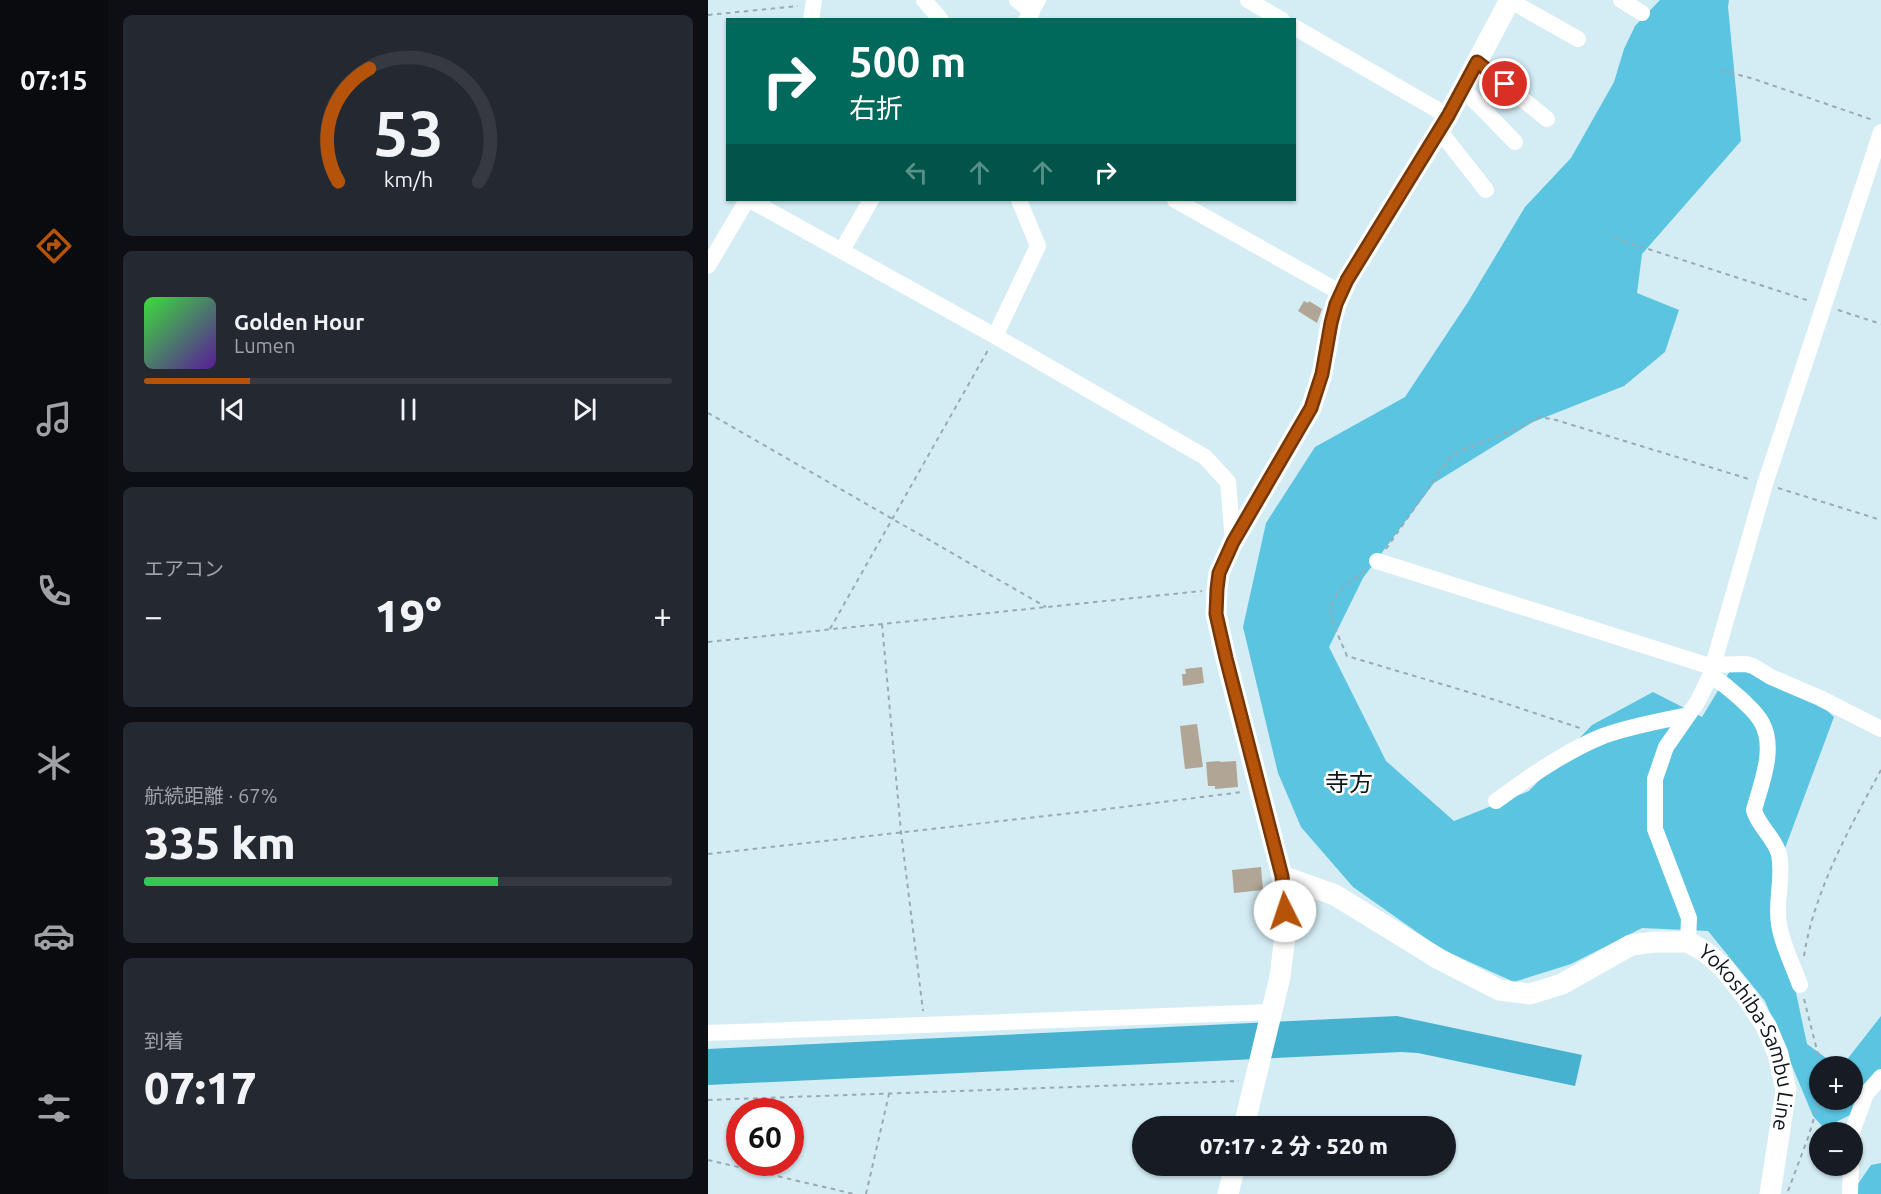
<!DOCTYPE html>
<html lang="ja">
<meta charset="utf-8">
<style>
body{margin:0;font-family:Ubuntu,"Noto Sans JP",sans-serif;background:#242831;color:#f1f3f6;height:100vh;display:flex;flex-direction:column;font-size:22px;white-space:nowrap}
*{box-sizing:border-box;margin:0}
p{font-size:20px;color:#9ea1a6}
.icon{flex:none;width:33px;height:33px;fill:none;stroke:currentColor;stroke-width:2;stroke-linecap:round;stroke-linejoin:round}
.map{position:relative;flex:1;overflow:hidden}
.details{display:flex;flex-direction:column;gap:15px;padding:15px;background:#0d0f14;width:600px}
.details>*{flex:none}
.guide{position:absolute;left:18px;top:18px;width:570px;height:183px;border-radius:0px;box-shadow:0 2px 4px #0004;background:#00695c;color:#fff;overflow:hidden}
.controls{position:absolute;left:1101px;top:1056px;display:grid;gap:12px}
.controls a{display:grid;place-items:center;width:54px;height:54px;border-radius:50%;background:#171b24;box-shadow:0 2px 4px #0004;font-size:30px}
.speed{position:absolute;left:18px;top:1098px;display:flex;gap:12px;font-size:30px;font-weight:700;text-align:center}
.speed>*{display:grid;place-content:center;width:78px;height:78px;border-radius:50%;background:#171b24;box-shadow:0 2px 4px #0004;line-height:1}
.speed .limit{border:9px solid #d22;background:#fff;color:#111}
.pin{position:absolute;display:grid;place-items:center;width:51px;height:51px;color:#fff;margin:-26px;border:3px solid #fff;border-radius:50%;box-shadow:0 2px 6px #0007}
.me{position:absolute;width:66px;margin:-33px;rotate:356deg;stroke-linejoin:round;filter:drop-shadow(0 0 4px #0008)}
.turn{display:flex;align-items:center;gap:21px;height:126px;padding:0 24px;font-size:27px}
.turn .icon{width:78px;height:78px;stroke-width:2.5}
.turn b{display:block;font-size:42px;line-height:51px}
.lanes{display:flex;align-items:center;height:57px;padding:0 24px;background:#0003;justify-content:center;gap:30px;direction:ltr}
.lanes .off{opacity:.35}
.big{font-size:45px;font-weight:800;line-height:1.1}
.details .widget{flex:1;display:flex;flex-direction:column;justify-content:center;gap:9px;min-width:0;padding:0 21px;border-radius:9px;background:#242831}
.details .dial{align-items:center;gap:0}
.dial svg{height:156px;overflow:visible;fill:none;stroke:#363941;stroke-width:7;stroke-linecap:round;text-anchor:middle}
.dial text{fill:#f1f3f6;stroke:none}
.song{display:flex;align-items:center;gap:18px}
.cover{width:72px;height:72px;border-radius:9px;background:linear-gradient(135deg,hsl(120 70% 55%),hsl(270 70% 35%))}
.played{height:6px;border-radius:3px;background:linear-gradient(90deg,#b45309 20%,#363941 20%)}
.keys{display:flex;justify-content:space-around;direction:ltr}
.heat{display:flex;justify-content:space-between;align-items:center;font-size:33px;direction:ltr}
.charge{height:9px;border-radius:4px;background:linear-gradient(90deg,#34c759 67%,#363941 0)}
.trip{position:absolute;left:424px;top:1116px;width:324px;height:60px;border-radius:30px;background:#171b24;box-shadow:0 2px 4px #0004;font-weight:800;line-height:60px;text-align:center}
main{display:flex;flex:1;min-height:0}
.dock{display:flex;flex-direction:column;width:108px;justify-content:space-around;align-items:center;background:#090b0e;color:#9ea1a6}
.dock .icon{width:42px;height:42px}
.dock .on{color:#b45309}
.dock b{font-size:27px;color:#f1f3f6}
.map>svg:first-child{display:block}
.forest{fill:#5ac4e1}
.water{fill:#46b2cf}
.building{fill:#b1a695}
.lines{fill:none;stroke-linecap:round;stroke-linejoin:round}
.path{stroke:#98abb2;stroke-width:2;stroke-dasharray:4.5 4.5;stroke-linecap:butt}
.minor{stroke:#fff;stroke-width:16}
.major{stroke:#fff;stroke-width:21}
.route-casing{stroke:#753606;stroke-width:15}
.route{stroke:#b45309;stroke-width:10}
.labels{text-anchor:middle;stroke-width:5;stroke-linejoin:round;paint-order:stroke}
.street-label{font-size:21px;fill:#0f171a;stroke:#fff}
.quarter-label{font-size:24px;fill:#0f171a;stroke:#fff}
</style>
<main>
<nav class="dock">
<b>07:15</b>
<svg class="icon on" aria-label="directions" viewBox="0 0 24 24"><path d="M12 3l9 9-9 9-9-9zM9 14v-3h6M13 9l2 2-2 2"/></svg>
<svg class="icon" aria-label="music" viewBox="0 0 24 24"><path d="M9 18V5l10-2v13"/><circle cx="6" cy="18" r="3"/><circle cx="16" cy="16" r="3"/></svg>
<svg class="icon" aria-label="phone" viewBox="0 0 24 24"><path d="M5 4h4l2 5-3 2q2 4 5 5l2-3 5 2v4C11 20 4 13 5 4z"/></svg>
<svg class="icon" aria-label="climate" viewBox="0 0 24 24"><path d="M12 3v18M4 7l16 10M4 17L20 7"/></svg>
<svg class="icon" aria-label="car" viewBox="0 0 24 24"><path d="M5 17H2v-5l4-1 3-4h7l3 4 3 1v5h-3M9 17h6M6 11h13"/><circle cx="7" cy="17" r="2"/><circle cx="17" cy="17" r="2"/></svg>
<svg class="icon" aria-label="filters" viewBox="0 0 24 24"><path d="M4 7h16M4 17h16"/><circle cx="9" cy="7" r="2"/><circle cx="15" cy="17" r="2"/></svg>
</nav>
<section class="details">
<div class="widget dial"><svg viewBox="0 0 100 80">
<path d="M14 69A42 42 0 1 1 86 69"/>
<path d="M14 69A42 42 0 0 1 30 11" stroke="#b45309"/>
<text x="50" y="56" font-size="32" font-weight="700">53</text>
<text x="50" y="72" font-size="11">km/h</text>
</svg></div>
<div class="widget">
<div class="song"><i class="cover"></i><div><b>Golden Hour</b><p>Lumen</p></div></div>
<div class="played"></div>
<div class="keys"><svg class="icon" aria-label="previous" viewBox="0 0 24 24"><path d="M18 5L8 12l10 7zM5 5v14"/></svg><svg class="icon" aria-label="pause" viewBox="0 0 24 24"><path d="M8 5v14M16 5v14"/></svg><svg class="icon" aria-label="next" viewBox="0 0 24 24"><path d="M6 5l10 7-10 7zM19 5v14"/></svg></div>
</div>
<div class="widget"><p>エアコン</p>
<div class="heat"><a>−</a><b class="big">19°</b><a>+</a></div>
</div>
<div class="widget"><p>航続距離 · 67%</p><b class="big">335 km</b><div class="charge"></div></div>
<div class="widget"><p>到着</p><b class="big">07:17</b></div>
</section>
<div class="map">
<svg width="1173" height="1194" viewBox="0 0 1173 1194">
<rect width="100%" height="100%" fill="#d4ecf4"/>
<path class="forest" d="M 952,0 L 1021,0 L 1020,7 L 1033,141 L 934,254 L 929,293 L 971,310 L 957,352 L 916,386 L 825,422 L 726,483 L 655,578 L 621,647 L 678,761 L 746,821 L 821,791 L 884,725 L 945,692 L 994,717 L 1028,661 L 1091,685 L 1126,717 L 1076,851 L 1079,951 L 1099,1044 L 1129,1066 L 1112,1066 L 1112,1100 L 1144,1100 L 1144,1066 L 1134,1066 L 1173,1016 L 1173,1085 L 1150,1111 L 1116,1128 L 1105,1116 L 1057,1001 L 1000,931 L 934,928 L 863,964 L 806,982 L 733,949 L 645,887 L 593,827 L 570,773 L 535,627 L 558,523 L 607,447 L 697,397 L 760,302 L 817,207 L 863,158 L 906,82 L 916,49 L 927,26 Z
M 1173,1163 L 1173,1194 L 1143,1194 L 1163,1165 Z"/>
<path class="water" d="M 689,1016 L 874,1055 L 867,1086 L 710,1053 L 693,1052 L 0,1085 L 0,1049 Z"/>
<path class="building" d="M 596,301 L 600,303 L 601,301 L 614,309 L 609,323 L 590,311 Z
M 494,667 L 496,683 L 475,686 L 474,674 L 478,674 L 477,669 Z
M 489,724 L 495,767 L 477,769 L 472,726 Z
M 512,761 L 512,762 L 528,761 L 530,787 L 507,789 L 507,786 L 500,786 L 498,762 Z
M 553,867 L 555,890 L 526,893 L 524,870 Z"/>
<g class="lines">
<path class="path" d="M 0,15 L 90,6
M 1013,70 L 1046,79 L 1165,120
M 906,238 L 1102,301
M 1130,310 L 1173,324
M 0,413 L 338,607
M 1070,488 L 1173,520
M 678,549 L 742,457 L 754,450 L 811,428 L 832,417 L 848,420 L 1044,480
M 657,570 C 612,604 618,607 639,656 L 784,699 L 875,729
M 174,624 L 193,832 L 215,1011
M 122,629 L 280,350
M 0,642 L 494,591
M 0,854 L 383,811 L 534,792
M 1096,956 C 1106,891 1142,827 1173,770
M 1096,999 L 1113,1066
M 0,1100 L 531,1081
M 0,1160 L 146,1194
M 1080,1191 L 1101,1135 L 1112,1097
M 158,1194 L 181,1094"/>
<path class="minor" d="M 216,0 L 233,20
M 309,0 L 324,12
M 540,0 L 574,20
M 801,0 L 870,39
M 913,0 L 934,13
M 103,20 L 106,0
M 318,20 L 330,0
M 586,27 L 740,116
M 769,62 L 839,119
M 755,89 L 807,142
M 730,133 L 738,139 L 778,190
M 42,200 L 287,336 L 497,457 L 520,482 L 525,542
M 467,200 L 633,293
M 134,250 L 163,200
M 0,266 L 39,200
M 287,336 L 330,246 L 311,200
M 669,561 L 998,665 L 1038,664 L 1045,666 L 1063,677 L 1112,698 L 1173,729
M 1002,676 C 1014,681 1022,690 1032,698 C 1040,706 1049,713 1054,723 C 1068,749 1053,784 1046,810 C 1050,826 1066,837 1071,854 C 1076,878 1067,901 1071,924 C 1074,945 1085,965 1092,985
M 788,801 C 821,777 856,752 895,736 C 922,726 952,721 980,715
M 980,942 L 981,918 L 947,829 L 947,779 L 958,747 L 990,701 L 1002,676 L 1057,484 L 1173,132
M 0,1033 L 564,1012
M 1144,1132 L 1158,1094 L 1173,1077
M 1142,1194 L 1143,1166"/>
<g class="major">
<path id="s1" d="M 574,876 L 627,895 L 731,959 L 791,990 L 822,994 L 854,984 L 923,945 L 947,942 L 980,942 L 996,951 L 1015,967 L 1038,996 L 1058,1026 L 1070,1054 L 1078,1090 L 1062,1194"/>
<path d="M 536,1126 L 572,977 L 578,928 L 574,876 L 518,659 L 508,614 L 509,589 L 511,573 L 525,542 L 603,408 L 614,374 L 623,323 L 628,304 L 639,280 L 740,116 L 802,0"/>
<path d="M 520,1194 L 527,1166"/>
</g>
</g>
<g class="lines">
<defs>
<path id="route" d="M 577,911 L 574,876 L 518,658 L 508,614 L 509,589 L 511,573 L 525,542 L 603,408 L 614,374 L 623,323 L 628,304 L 639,280 L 740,116 L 769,62 L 797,84"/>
</defs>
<use href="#route" class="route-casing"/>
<use href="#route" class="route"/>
</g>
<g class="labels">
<g class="street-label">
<text dy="7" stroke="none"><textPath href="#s1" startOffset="567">Yokoshiba-Sambu Line</textPath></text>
</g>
<g class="quarter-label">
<text x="641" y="791">寺方</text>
</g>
</g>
</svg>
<div class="controls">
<a>+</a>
<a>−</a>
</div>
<div class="speed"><div class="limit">60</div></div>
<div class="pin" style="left:797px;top:84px;background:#d93025"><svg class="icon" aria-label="arrive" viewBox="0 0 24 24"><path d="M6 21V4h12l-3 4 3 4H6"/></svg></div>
<svg class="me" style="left:577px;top:911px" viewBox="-20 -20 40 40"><circle r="19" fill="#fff"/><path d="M0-13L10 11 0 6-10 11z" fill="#b45309"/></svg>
<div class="trip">07:17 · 2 分 · 520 m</div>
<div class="guide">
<div class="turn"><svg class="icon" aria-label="right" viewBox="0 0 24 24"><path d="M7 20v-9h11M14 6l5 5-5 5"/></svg><div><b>500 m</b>右折</div></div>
<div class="lanes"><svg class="icon off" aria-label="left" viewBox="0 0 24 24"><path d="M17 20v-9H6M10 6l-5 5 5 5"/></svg><svg class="icon off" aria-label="ahead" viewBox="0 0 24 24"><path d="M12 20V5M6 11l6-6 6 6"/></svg><svg class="icon off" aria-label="ahead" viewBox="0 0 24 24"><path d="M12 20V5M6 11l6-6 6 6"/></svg><svg class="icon" aria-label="right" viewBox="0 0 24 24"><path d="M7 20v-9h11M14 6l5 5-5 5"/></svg></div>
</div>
</div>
</main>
